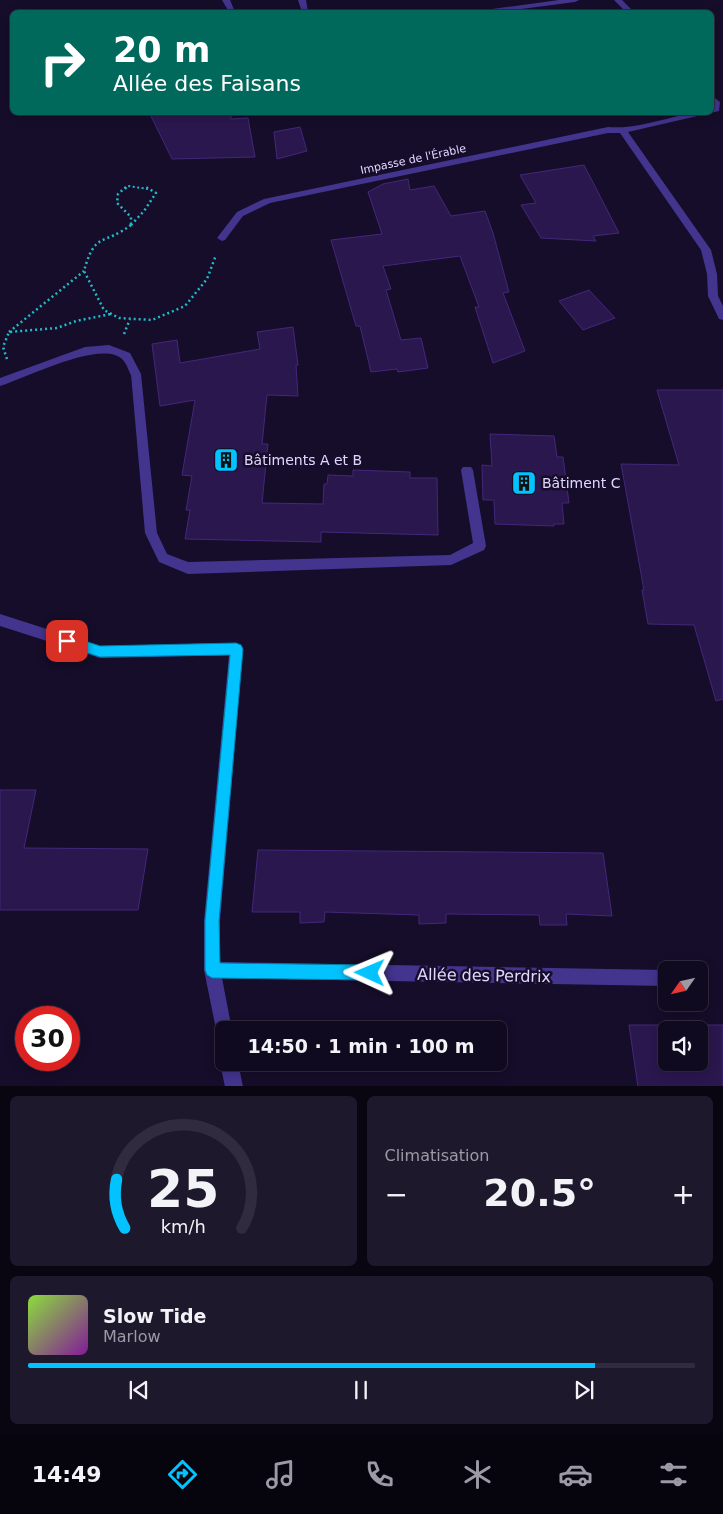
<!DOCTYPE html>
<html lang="fr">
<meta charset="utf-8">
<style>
body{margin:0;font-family:"DejaVu Sans",sans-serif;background:#1e182d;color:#f1f3f6;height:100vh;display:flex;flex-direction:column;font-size:19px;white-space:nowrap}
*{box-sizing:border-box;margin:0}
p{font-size:16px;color:#9c9aa5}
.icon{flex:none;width:28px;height:28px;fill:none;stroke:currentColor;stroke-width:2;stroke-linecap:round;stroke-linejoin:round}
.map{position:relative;height:1086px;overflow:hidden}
.side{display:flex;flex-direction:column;gap:10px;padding:10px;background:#090612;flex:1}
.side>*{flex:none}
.hud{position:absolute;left:10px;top:10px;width:704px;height:105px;border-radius:8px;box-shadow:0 2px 12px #0003,0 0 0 1px #302b3e;background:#00695c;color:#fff;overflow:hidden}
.needle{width:32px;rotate:236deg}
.controls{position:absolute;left:658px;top:961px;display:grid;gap:10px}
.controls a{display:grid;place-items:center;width:50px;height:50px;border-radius:8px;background:#100a20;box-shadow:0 2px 12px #0003,0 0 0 1px #302b3e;font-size:25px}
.speed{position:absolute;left:15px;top:1006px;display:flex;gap:10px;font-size:25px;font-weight:700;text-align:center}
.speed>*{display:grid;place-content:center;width:65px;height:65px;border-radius:50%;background:#100a20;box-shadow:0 2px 12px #0003,0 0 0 1px #302b3e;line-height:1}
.speed .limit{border:8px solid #d22;background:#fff;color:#111}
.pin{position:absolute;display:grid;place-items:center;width:42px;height:42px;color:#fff;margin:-21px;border-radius:10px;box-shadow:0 2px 8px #0006}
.me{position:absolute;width:55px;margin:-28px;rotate:271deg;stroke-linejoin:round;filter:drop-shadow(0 0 4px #0008)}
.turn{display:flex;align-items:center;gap:18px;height:105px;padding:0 20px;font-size:22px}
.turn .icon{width:65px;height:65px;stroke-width:2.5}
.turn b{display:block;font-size:35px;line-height:42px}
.big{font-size:38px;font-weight:700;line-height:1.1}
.side .tile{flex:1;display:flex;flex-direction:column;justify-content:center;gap:8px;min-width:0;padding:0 18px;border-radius:8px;background:#1e182d}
.side .dial{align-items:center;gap:0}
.dial svg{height:130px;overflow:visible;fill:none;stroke:#302b3e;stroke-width:7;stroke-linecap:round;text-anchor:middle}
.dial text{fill:#f1f3f6;stroke:none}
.song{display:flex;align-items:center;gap:15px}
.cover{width:60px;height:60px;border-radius:8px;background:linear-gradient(135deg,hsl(90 70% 55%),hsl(290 70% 35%))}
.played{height:5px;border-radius:2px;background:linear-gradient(90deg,#02c3ff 85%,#302b3e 85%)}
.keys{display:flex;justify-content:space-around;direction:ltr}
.heat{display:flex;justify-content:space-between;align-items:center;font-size:28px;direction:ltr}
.side .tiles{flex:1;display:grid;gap:10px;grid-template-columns:1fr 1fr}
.tile:last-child{grid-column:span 2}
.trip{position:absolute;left:215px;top:1021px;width:292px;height:50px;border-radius:8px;background:#100a20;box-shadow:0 2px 12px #0003,0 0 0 1px #302b3e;font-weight:700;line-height:50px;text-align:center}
.tabs{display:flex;height:80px;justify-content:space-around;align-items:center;background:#06040d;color:#9c9aa5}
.tabs .icon{width:35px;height:35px}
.tabs .selected{color:#02c3ff}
.tabs b{font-size:22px;color:#f1f3f6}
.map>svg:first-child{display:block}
.building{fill:#2a174d;stroke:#43277b;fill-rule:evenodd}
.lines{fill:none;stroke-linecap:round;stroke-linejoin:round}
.path-far1{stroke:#23bac7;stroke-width:2;stroke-dasharray:2 2.5;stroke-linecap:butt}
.path{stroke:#23bac7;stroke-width:2.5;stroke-dasharray:2 3;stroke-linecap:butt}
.lane{fill:#43348e;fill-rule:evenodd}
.street{fill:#43348e;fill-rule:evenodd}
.route{fill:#02c3ff;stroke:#017fa6}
.labels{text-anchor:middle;stroke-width:5;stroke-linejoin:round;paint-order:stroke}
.far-street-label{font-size:11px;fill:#e1d6ff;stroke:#160d2a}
.poi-label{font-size:14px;fill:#e1d6ff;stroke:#160d2a;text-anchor:start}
.near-street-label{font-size:16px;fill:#e1d6ff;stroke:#160d2a}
</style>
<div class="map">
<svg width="723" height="1087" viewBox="0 0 723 1087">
<rect width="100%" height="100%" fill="#160d2a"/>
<path class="building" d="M 149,112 L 231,112 L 231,119 L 248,118 L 255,157 L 172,159 Z
M 300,127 L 307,151 L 277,159 L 274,132 Z
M 584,165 L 619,233 L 593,236 L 596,241 L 541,238 L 521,205 L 536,203 L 520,175 Z
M 408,179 L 410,190 L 434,186 L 451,216 L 485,211 L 493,233 L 509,292 L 503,293 L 525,351 L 493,363 L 475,307 L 479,307 L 460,256 L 383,266 L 391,289 L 386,290 L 401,340 L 421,338 L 428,368 L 398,372 L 397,369 L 371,372 L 360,326 L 356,326 L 331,240 L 382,234 L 368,192 L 383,184 Z
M 589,290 L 615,318 L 583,330 L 559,301 Z
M 293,327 L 298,365 L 296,365 L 298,396 L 267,395 L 262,444 L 268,444 L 262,503 L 323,504 L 324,484 L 327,484 L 328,475 L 353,476 L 353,470 L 410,472 L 410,478 L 437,478 L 438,535 L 321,532 L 321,542 L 185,539 L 190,510 L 186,510 L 192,476 L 182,475 L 195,400 L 160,406 L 152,344 L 177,340 L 180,363 L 260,349 L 257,332 Z
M 657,390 L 723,390 L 723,699 L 716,701 L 694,625 L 648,624 L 642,590 L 644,590 L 621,464 L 679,465 Z
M 490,434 L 554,436 L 557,457 L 563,457 L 569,503 L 562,503 L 564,524 L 554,524 L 554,526 L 495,524 L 494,500 L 483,500 L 482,465 L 492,466 Z
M 0,790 L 36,790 L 24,848 L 148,849 L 138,910 L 0,910 Z
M 258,850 L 603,853 L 612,916 L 566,914 L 567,925 L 540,925 L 539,915 L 446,914 L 446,923 L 419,924 L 419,915 L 325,912 L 324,922 L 300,923 L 300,912 L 252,912 Z
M 629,1025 L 723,1025 L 723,1087 L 638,1087 ZM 666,1030 L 699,1030 L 699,1062 L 666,1062 Z"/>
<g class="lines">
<path class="path-far1" d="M 125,189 L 128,186 L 148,189"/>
<path class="path" d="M 126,187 L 118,194 L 117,203 L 131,217 L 131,225
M 131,225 C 103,246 95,231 84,271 L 104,310 L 119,318 L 152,320 L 185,306 L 207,279 L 216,255
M 131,225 L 144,211 L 156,193 L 146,187
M 9,332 L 84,271
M 124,334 L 130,319
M 7,359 L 3,347 L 9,332 L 57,328 L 76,321 L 111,314"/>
<path class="lane" d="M 222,0 L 230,0 L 235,12 L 229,12 Z
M 298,0 L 306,0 L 308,12 L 302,12 Z
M 136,370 L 141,374 L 157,533 L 167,554 L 188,562 L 450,555 L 473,543 L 461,470 L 463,467 L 471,467 L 473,470 L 486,546 L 484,550 L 451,565 L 188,574 L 159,562 L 145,533 L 131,374 Z"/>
<path class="street" d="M 559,0 L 579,0 L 575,2 L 498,12 L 481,12 L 485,10 Z
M 614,0 L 622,0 L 634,12 L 626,12 Z
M 711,95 L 720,102 L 719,111 L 628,132 L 711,250 L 717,274 L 718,296 L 723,306 L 723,320 L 719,319 L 708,296 L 707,274 L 701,250 L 620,133 L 608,133 L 270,203 L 243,216 L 225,240 L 222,241 L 217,238 L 237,212 L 264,199 L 608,127 C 643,130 676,112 711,112 Z
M 109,345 L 130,353 L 141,374 L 140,377 L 132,377 C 129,372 127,364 123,360 C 103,338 24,379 0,386 L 0,378 L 85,347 Z
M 0,614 L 100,646 L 236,643 L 241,645 L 243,649 L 220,921 L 220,962 L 666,970 L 666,986 L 222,978 L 232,1030 L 224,1030 L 224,1042 L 218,1039 L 204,970 L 204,921 L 229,655 L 100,658 L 0,626 Z
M 224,1055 L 224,1062 L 238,1062 L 243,1087 L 225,1087 L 220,1062 Z"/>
</g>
<path class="route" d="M 67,635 L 100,646 L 236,643 L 241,645 L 243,649 L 219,921 L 220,963 L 370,965 L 375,967 L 378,973 L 375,978 L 370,980 L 212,978 L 207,975 L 205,970 L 205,921 L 230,655 L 100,657 L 63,645 L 61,641 L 63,637 Z"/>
<defs>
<symbol id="building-square" viewBox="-11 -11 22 22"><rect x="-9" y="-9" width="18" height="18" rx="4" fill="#02c3ff" stroke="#160d2a"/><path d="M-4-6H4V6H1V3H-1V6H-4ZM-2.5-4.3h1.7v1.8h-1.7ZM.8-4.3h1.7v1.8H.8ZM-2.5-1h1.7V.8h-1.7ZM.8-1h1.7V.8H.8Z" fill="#111"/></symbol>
</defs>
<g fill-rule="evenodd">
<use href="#building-square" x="212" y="446" width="28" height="28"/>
<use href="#building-square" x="510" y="469" width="28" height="28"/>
</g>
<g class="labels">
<g class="far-street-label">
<text transform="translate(413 159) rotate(-12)" y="4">Impasse de l'Érable</text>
</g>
<g class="poi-label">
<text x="244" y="465">Bâtiments A et B</text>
<text x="542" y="488">Bâtiment C</text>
</g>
<g class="near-street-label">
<text transform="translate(484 975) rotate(1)" y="6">Allée des Perdrix</text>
</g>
</g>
</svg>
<div class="controls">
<a><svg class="needle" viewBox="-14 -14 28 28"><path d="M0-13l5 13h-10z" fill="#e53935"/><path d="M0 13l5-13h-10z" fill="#9c9aa5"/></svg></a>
<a><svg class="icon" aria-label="sound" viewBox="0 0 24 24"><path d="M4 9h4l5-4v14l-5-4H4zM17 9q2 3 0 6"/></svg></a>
</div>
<div class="speed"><div class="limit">30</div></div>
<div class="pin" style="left:67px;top:641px;background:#d93025"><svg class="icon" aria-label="arrive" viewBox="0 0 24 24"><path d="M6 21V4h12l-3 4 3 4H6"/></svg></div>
<svg class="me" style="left:370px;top:973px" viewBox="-20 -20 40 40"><path d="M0-17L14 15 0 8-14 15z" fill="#02c3ff" stroke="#fff" stroke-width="4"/></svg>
<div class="trip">14:50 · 1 min · 100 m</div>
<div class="hud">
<div class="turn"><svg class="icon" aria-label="right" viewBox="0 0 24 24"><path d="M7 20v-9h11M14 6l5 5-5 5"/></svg><div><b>20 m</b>Allée des Faisans</div></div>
</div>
</div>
<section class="side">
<div class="tiles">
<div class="tile dial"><svg viewBox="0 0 100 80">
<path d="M14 69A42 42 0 1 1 86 69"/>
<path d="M14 69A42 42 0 0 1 9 39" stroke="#02c3ff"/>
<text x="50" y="56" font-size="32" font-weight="700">25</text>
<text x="50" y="72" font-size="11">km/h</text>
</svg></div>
<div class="tile"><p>Climatisation</p>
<div class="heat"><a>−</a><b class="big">20.5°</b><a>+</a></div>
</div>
<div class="tile">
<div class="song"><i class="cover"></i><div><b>Slow Tide</b><p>Marlow</p></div></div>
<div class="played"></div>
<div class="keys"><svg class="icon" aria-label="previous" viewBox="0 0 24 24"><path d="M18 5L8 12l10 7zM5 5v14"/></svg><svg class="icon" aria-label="pause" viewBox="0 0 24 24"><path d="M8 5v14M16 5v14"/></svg><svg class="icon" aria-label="next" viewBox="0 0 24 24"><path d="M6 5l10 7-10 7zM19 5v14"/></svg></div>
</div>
</div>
</section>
<nav class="tabs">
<b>14:49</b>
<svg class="icon selected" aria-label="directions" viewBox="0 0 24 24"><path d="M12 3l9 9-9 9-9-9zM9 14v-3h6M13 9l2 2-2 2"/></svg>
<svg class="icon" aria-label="music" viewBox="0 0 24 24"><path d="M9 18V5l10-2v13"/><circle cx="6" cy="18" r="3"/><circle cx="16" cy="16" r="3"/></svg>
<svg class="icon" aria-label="phone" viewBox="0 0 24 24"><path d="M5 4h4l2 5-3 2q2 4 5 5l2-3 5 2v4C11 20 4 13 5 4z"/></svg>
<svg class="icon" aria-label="climate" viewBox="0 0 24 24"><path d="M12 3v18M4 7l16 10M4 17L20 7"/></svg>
<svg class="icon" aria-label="car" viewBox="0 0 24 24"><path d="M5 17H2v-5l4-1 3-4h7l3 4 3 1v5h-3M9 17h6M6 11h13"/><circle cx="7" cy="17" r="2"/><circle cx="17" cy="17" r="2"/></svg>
<svg class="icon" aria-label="filters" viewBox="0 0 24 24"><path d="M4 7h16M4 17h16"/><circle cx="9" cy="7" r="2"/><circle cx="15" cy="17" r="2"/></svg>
</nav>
